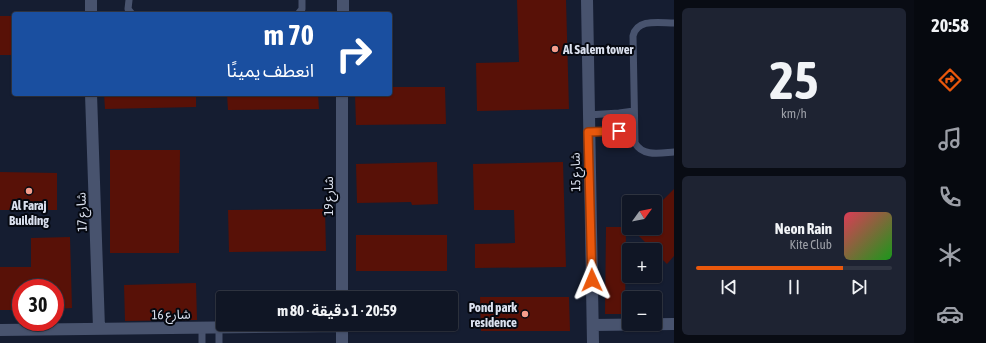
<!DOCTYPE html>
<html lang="ar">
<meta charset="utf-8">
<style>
body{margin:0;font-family:"Asap Condensed","Noto Sans Arabic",sans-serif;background:#1e2332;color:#f1f3f6;direction:rtl;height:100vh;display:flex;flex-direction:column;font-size:15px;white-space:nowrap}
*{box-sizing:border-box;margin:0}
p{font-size:13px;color:#9c9fa7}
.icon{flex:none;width:22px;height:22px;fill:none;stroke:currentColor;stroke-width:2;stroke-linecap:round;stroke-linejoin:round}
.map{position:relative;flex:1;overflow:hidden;direction:ltr}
.details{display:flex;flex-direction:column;gap:8px;padding:8px;background:#090c14;width:240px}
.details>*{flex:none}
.guide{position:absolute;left:12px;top:12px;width:380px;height:84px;border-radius:4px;box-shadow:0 1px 3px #0004,0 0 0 1px #303542;direction:rtl;background:#1a4fa0;color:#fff;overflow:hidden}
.needle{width:26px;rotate:57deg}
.fabs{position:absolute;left:622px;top:195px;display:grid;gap:8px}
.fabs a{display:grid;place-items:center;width:40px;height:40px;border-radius:4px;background:#101625;box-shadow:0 1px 3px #0004,0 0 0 1px #303542;font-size:20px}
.speed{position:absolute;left:12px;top:279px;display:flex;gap:8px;font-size:20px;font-weight:700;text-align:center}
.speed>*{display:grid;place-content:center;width:52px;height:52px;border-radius:50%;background:#101625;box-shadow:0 1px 3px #0004,0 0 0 1px #303542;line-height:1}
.speed .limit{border:6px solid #d22;background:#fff;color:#111}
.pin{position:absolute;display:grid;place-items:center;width:34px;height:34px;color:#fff;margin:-17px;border-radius:8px;box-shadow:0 2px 6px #0006}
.me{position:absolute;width:44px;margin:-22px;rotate:359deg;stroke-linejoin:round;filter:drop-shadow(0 0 3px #0008)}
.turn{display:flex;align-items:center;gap:14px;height:84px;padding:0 12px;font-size:18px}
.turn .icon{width:52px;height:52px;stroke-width:2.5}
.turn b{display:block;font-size:28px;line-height:34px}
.details .widget{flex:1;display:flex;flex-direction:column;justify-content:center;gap:6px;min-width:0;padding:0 14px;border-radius:6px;background:#1e2332}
.details .dial{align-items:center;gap:0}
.dial b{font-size:52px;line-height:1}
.song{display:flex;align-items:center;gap:12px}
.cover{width:48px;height:48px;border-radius:6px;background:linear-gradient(135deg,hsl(350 70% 55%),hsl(120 70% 35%))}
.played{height:4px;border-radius:2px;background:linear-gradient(90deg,#ea580c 75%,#303542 75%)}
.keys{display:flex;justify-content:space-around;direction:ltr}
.trip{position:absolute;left:216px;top:291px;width:242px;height:40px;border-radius:4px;background:#101625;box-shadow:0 1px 3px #0004,0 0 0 1px #303542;font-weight:700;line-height:40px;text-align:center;direction:rtl}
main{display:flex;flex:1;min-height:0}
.dock{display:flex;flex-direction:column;width:72px;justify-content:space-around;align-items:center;background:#06090f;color:#9c9fa7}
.dock .icon{width:28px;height:28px}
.dock .selected{color:#ea580c}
.dock b{font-size:18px;color:#f1f3f6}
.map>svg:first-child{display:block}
.building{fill:#581107}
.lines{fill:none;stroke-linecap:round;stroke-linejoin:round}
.lane{stroke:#48536e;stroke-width:7}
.street{stroke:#48536e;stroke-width:12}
.route-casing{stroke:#983908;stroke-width:10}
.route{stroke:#ea580c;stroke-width:7}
.poi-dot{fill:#f49d8c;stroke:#050810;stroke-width:1.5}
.labels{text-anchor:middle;stroke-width:4;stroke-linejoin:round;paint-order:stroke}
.poi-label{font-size:13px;font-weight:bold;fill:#dbe1ef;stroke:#050810;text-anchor:start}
.street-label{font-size:13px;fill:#dbe1ef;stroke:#050810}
</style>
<main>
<nav class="dock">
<b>20:58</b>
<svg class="icon selected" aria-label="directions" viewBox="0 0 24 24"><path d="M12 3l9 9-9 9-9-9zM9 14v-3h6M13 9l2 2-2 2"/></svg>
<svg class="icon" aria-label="music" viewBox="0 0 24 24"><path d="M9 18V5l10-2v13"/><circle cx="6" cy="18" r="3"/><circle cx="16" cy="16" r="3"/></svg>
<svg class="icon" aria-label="phone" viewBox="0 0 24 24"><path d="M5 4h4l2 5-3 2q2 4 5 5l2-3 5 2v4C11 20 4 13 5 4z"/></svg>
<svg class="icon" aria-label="climate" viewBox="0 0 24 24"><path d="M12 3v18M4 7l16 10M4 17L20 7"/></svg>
<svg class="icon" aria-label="car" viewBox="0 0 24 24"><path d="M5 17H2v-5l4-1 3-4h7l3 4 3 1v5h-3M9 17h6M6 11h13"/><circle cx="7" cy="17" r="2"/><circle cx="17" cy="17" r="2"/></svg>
</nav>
<section class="details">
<div class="widget dial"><b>25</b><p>km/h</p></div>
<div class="widget">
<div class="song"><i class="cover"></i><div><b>Neon Rain</b><p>Kite Club</p></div></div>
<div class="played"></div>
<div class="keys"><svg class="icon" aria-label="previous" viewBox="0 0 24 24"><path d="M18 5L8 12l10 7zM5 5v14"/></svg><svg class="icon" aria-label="pause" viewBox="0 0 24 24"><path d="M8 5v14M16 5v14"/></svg><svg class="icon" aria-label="next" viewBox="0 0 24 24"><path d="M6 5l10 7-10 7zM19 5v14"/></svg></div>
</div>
</section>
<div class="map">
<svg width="674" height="343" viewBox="0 0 674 343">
<rect width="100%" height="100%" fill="#151d31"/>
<path class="building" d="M 517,0 L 566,0 L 569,109 L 477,111 L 476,63 L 519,62 Z
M 0,16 L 14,16 L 14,55 L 0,55 Z
M 390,87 L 445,87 L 446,124 L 356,125 L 355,94 L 390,94 Z
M 104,94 L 196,94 L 196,107 L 105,109 Z
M 227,94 L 318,94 L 319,109 L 228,110 Z
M 110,150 L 180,150 L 179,253 L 110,253 Z
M 437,162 L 438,204 L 412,205 L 411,202 L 357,203 L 356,164 Z
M 563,162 L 566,267 L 475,268 L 475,244 L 515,243 L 514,210 L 474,210 L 473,164 Z
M 0,172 L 57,173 L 57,210 L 0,210 Z
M 674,189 L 674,256 L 667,264 L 655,252 L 655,250 L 653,250 L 638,235 L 645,228 L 655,228 L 655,208 Z
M 325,209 L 326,251 L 229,252 L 228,210 Z
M 606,227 L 626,227 L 625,314 L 605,314 Z
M 356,235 L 447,235 L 447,271 L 356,271 Z
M 70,237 L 72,308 L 55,309 L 55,288 L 21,288 L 21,310 L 0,310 L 0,267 L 31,267 L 31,238 Z
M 196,283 L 197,320 L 125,321 L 124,285 Z
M 480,297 L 569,297 L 570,331 L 481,331 Z"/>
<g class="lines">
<path class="lane" d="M 129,0 L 128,9 L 132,14
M 298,14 L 302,9 L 302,0
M 674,23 C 660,23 637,18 633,36 L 635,143 C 643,157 660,153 674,152
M 588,115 L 619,113 L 634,111
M 588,132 L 634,131
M 202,327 L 202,343
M 219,328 L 219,343"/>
<path class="street" d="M 587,0 L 593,343
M 91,14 L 91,0
M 343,14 L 343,0
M 91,94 L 99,328
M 342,298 L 342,94
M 342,324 L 342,343
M 593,325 L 674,324
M 0,330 L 342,326"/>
</g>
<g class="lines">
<defs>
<path id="route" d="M 592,280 L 588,132 L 619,131"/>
</defs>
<use href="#route" class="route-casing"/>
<use href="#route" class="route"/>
</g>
<g class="poi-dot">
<circle cx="555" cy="49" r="4"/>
<circle cx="29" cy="191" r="4"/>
<circle cx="525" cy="314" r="4"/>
</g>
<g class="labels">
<g class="poi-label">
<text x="563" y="54">Al Salem tower</text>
<text x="29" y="210" text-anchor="middle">Al Faraj<tspan x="29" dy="15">Building</tspan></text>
<text x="517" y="312" text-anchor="end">Pond park<tspan x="517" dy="15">residence</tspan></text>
</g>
<g class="street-label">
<text transform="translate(575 172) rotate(-91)" y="5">شارع 15</text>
<text transform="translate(328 196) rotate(-90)" y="5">شارع 19</text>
<text transform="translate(81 212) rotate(-92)" y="5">شارع 17</text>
<text transform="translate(171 314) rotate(-1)" y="5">شارع 16</text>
</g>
</g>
</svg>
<div class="fabs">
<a><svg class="needle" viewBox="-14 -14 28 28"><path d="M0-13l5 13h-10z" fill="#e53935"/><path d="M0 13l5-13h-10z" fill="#9c9fa7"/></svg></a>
<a>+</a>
<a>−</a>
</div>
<div class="speed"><div class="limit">30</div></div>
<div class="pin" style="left:619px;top:131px;background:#d93025"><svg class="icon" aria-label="arrive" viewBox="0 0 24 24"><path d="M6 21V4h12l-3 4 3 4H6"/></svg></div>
<svg class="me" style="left:592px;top:280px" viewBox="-20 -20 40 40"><path d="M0-17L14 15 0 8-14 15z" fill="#ea580c" stroke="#fff" stroke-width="4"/></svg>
<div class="trip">20:59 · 1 دقيقة · 80 m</div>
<div class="guide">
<div class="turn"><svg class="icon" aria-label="right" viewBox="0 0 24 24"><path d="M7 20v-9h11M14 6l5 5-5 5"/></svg><div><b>70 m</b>انعطف يمينًا</div></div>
</div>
</div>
</main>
